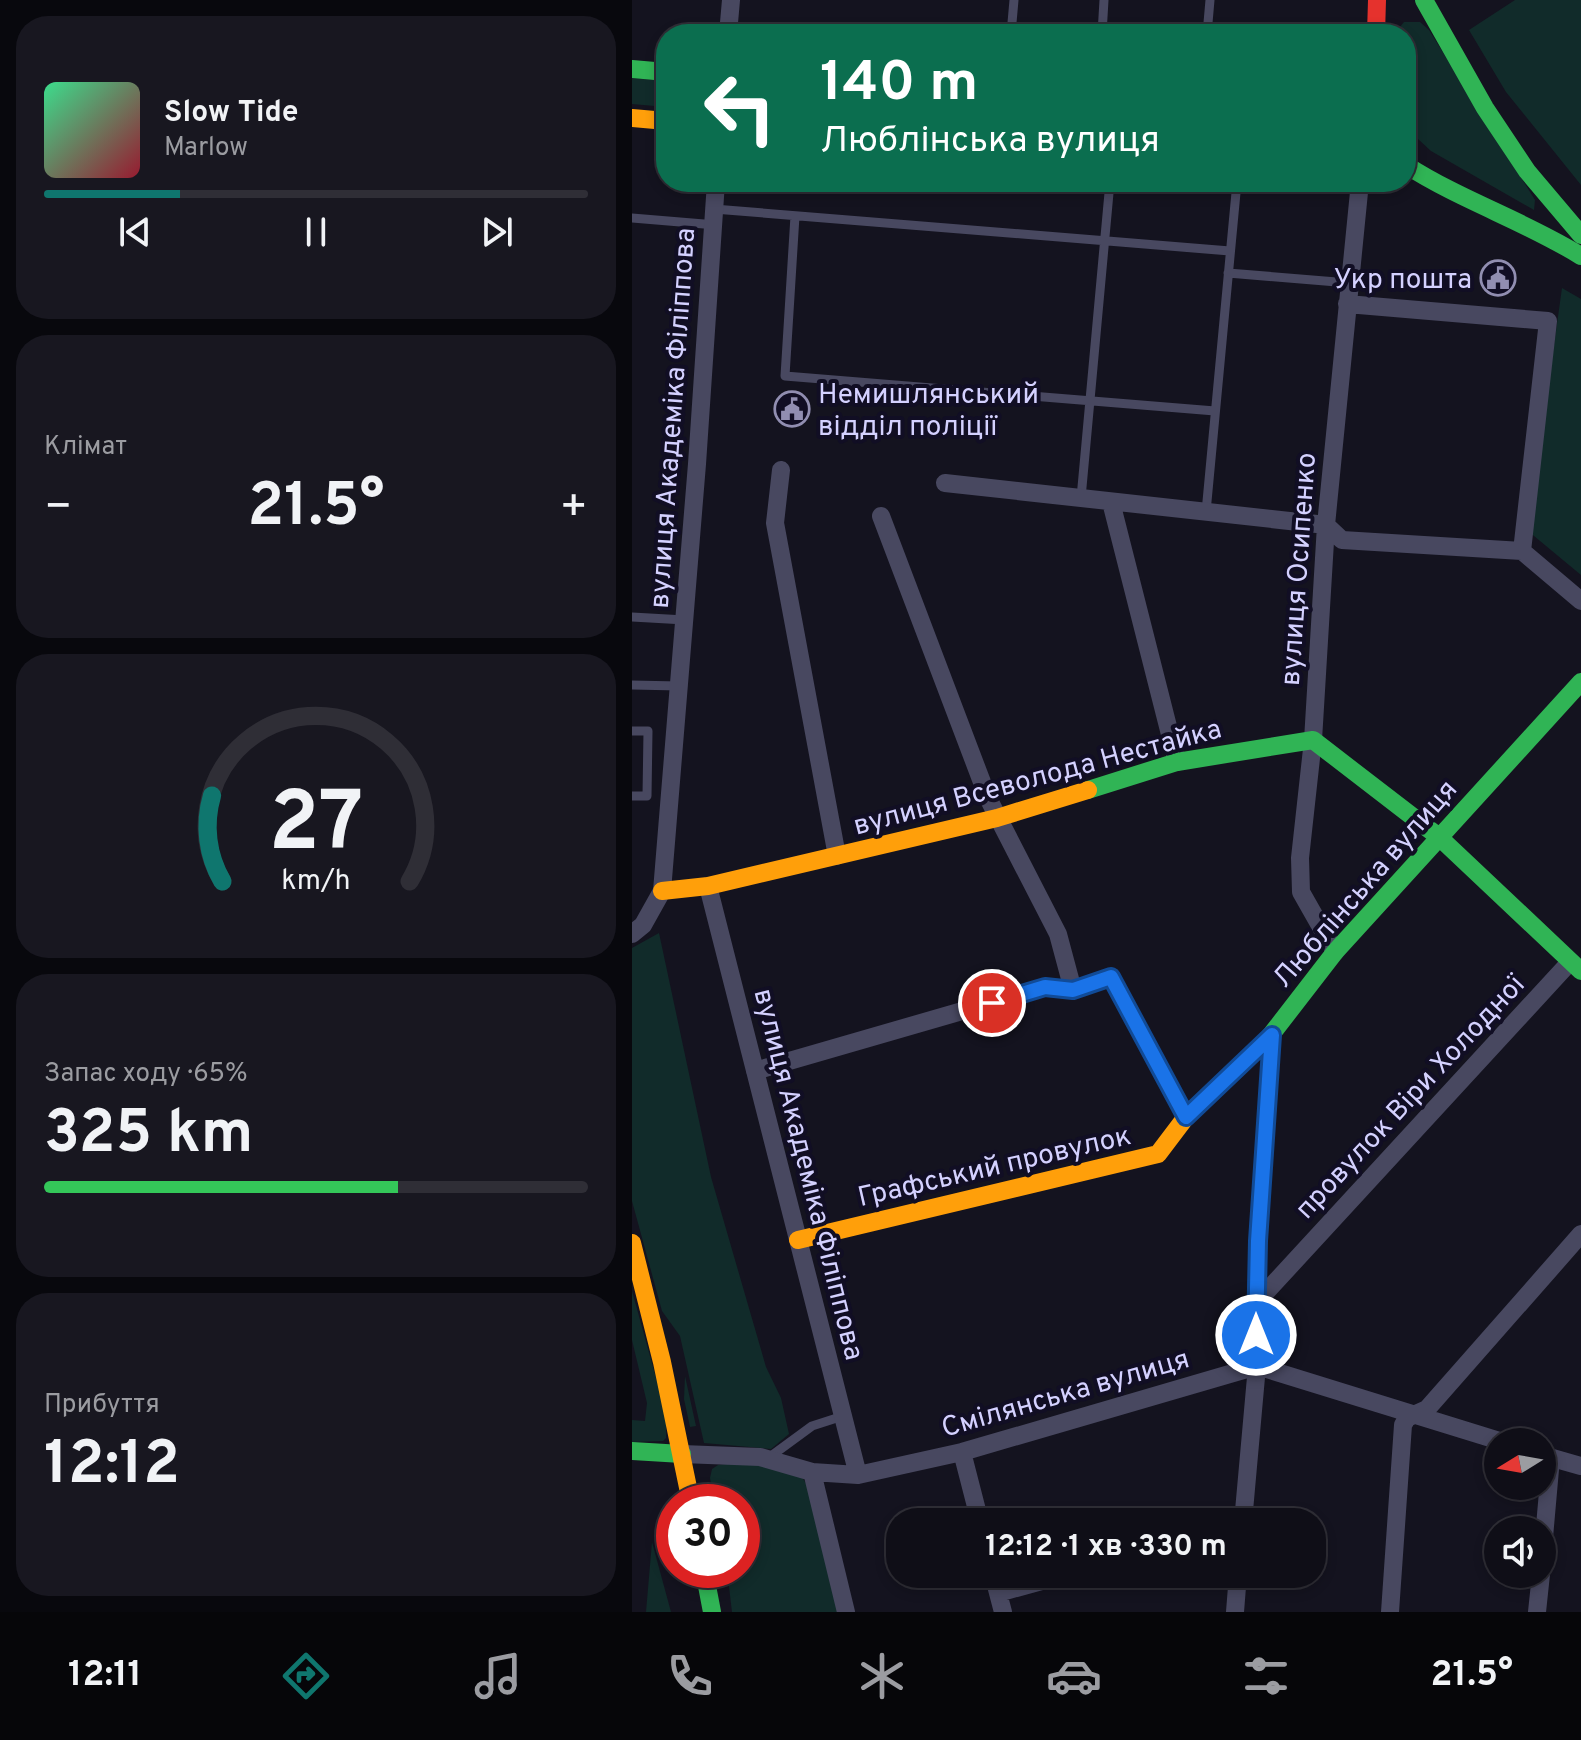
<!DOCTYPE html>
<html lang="uk">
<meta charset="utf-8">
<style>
body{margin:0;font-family:Overpass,sans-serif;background:#181720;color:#f1f3f6;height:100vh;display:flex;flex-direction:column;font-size:30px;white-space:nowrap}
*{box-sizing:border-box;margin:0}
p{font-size:26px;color:#9b9ca1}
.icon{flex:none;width:44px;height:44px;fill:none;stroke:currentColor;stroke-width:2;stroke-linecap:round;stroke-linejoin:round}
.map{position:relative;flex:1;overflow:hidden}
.details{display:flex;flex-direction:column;gap:16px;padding:16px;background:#08080d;width:632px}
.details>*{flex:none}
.top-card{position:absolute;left:24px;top:24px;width:760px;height:168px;border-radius:32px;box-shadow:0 4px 12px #0003,0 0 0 2px #2f2e36;background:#0b6e4f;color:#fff;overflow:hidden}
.needle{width:52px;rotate:259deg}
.fabs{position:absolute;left:852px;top:1428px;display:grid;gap:16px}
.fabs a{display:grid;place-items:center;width:72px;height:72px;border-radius:50%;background:#0f0e17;box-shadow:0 4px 12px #0003,0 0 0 2px #2f2e36;font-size:40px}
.speed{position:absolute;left:24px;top:1484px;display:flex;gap:16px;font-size:40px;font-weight:700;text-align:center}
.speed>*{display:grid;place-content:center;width:104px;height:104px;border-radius:50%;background:#0f0e17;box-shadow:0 4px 12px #0003,0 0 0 2px #2f2e36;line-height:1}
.speed .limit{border:12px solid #d22;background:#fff;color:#111}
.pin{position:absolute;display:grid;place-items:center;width:68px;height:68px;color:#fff;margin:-34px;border:4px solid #fff;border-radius:50%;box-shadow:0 2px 8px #0007}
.me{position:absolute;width:88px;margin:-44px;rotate:0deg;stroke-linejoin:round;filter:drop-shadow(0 0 6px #0008)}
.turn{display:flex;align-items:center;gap:28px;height:168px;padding:0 32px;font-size:36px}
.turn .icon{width:104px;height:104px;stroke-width:2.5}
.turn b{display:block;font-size:56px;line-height:68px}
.big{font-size:60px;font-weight:700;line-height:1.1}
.details .card{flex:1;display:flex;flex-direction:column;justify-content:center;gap:12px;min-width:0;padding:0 28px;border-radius:32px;background:#181720}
.details .dial{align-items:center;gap:0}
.dial svg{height:208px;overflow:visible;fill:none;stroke:#2f2e36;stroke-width:7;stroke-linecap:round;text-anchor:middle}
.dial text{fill:#f1f3f6;stroke:none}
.song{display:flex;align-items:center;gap:24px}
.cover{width:96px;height:96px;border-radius:12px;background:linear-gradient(135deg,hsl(150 70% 55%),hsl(350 70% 35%))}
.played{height:8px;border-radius:4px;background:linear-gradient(90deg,#0f766e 25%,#2f2e36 25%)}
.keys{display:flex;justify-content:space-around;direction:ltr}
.heat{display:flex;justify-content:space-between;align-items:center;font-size:44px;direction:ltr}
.charge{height:12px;border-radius:6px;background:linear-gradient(90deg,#34c759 65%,#2f2e36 0)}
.trip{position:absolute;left:254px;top:1508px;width:440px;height:80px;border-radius:32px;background:#0f0e17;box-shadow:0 4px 12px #0003,0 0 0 2px #2f2e36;font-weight:700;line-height:80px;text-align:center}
.tabs{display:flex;height:128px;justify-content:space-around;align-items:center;background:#060609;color:#9b9ca1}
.tabs .icon{width:56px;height:56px}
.tabs .current{color:#0f766e}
.tabs b{font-size:36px;color:#f1f3f6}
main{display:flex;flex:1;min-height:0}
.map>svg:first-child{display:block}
.green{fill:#112b2a}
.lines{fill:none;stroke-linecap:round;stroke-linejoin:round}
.lane{stroke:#484860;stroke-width:9}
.street{stroke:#484860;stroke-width:18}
.fast{stroke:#30b455;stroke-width:18}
.slow{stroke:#ff9f0a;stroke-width:18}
.jam{stroke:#e5322d;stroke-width:18}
.route-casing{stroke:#114b97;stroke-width:20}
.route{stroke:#1a73e8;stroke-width:14}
.labels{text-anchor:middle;stroke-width:8;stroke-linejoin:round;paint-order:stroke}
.poi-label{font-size:28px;fill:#d4d1ff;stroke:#110e24;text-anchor:end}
.street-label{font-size:28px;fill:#d4d1ff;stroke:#110e24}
</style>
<main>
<section class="details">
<div class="card">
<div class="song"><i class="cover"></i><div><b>Slow Tide</b><p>Marlow</p></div></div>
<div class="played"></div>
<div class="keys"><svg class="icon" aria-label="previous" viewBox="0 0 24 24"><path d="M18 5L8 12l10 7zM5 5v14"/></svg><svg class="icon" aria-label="pause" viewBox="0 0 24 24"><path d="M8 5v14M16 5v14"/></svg><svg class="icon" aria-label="next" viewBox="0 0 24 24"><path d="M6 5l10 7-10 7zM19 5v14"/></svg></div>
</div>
<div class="card"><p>Клімат</p>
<div class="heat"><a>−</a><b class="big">21.5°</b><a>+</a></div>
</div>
<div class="card dial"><svg viewBox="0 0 100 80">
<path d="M14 69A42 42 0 1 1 86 69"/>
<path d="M14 69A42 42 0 0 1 10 36" stroke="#0f766e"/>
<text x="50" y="56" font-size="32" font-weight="700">27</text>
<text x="50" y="72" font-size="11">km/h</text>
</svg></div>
<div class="card"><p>Запас ходу · 65%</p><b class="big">325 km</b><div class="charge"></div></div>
<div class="card"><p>Прибуття</p><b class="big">12:12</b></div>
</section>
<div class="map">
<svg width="949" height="1612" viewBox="0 0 949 1612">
<rect width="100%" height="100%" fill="#14131f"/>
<path class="green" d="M 883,0 L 949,0 L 949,185 L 874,92 L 837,30 Z
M 772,22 L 788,22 L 797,30 L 903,200 L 902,210 L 799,151 L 774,128 L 774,34 L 762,34 Z
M 0,78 L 34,81 L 34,107 L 0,104 Z
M 930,288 L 949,299 L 949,575 L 896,531 Z
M 27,933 L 79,1177 L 134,1367 L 149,1398 L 157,1434 L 139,1449 L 72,1443 L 48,1336 L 30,1311 L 0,1201 L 0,948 Z
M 0,1291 L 34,1414 L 34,1438 L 31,1441 L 0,1442 L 0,1420 L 13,1421 L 15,1403 L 0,1340 Z
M 53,1376 L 64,1426 L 58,1427 L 52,1399 Z
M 119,1461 L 168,1474 L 175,1485 L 207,1612 L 100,1612 L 95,1570 L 110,1570 L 110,1502 L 82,1502 L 78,1478 L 80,1469 L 86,1465 Z
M 20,1542 L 39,1612 L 14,1612 Z"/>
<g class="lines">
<path class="lane" d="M 379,34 L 382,0
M 470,34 L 472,0
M 575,34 L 578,0
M 82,209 L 598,251
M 163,216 L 153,376 L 583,411
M 0,218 L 84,225
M 596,273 L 717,283
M 449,498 L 478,182
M 574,512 L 605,182
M 0,617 L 53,620
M 0,685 L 47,686
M 0,731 L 16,731 L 15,796 L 0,796
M 135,1459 L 180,1426 L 211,1416"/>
<path class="street" d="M 96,34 L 99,0
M 715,304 L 916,321 L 890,551
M 149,470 L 143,523 L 205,856
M 313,483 L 694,525 L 710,540 L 890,551 L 949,601
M 479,502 L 545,762
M 249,516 L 356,798 L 426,934 L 441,990 L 479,977 L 554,1117
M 76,886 L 226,1475
M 0,934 L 11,925 L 30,891 L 65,464 L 84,182
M 703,952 L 669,892 L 668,858 L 681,740 L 694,525 L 728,182
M 123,1071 L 413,987 L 441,990
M 624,1303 L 938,962
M 330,1452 L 348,1522
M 50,1454 L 128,1457 L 180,1472 L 226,1475 L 330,1452 L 625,1366 L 871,1442
M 910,1455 L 949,1466
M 180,1472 L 214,1612
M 611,1522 L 625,1366 L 626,1241 L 640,1035
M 910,1560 L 919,1458
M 361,1574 L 371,1612
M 366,1593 L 435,1574
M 603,1612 L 606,1574
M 758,1612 L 771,1425 L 775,1418 L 795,1409 L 949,1234
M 905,1612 L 909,1574"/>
<path class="fast" d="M 792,0 L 853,108 L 895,171 L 949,235
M 0,69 L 34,72
M 774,165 C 830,201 893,221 949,256
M 456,790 L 545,762 L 681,740 L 807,837 L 949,971
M 635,1040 L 703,952 L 949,682
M 0,1451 L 50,1454
M 72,1570 L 80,1612"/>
<path class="slow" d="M 0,118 L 34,121
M 30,891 L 76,886 L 365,818 L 456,790
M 166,1240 L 526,1154 L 554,1117 L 635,1040
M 0,1243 L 30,1362 L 59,1502"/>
<path class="jam" d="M 744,34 L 745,0"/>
</g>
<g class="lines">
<defs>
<path id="route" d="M 360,1003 L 413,987 L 441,990 L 479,977 L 554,1117 L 640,1035 L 626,1241 L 624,1335"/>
</defs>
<use href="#route" class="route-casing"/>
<use href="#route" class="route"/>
</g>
<defs>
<symbol id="civic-ring" viewBox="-11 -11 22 22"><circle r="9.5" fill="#110e24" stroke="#918eb1" stroke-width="1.5"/><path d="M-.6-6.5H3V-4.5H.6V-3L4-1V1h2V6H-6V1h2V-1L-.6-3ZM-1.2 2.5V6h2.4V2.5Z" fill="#918eb1"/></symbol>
</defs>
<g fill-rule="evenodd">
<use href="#civic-ring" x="846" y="258" width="40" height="40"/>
<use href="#civic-ring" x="140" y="389" width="40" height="40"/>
</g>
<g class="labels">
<g class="poi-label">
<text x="840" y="288">Укр пошта</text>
<text x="186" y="403" text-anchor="start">Немишлянський<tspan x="186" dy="32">відділ поліції</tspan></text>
</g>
<g class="street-label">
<text transform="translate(39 418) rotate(-86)" y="10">вулиця Академіка Філіппова</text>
<text transform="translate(665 569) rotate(-86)" y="10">вулиця Осипенко</text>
<text transform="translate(405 776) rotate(-15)" y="10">вулиця Всеволода Нестайка</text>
<text transform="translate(732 883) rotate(-49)" y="10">Люблінська вулиця</text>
<text transform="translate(777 1096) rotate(-47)" y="10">провулок Віри Холодної</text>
<text transform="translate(362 1165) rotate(-13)" y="10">Графський провулок</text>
<text transform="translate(178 1174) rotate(76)" y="10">вулиця Академіка Філіппова</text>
<text transform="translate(433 1392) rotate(-16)" y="10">Смілянська вулиця</text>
</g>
</g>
</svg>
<div class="fabs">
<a><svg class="needle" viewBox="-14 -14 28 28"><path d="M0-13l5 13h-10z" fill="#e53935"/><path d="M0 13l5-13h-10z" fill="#9b9ca1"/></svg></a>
<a><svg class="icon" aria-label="sound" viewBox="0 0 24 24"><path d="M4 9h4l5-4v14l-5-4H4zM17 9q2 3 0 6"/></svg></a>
</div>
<div class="speed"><div class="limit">30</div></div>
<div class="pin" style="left:360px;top:1003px;background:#d93025"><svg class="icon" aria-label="arrive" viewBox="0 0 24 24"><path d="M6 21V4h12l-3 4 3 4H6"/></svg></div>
<svg class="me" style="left:624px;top:1335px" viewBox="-20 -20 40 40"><circle r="17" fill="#1a73e8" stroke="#fff" stroke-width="3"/><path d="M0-11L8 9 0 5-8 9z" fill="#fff"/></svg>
<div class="trip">12:12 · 1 хв · 330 m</div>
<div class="top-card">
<div class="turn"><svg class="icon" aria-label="left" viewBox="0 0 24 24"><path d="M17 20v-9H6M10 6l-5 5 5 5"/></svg><div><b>140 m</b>Люблінська вулиця</div></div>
</div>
</div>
</main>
<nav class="tabs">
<b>12:11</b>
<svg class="icon current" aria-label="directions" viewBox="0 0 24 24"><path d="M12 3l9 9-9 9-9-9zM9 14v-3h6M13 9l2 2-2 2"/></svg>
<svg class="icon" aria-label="music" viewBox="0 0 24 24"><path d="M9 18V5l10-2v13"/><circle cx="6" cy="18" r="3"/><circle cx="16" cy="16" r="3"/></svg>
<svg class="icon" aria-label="phone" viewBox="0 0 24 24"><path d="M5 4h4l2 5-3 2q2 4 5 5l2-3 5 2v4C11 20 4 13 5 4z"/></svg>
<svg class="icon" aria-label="climate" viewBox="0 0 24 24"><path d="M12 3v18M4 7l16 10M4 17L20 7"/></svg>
<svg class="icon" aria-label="car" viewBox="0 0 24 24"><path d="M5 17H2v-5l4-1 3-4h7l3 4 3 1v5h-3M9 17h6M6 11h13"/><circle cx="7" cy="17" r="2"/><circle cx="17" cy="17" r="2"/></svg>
<svg class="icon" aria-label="filters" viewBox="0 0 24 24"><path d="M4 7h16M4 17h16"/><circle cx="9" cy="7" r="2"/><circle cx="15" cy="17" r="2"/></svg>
<b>21.5°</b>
</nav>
